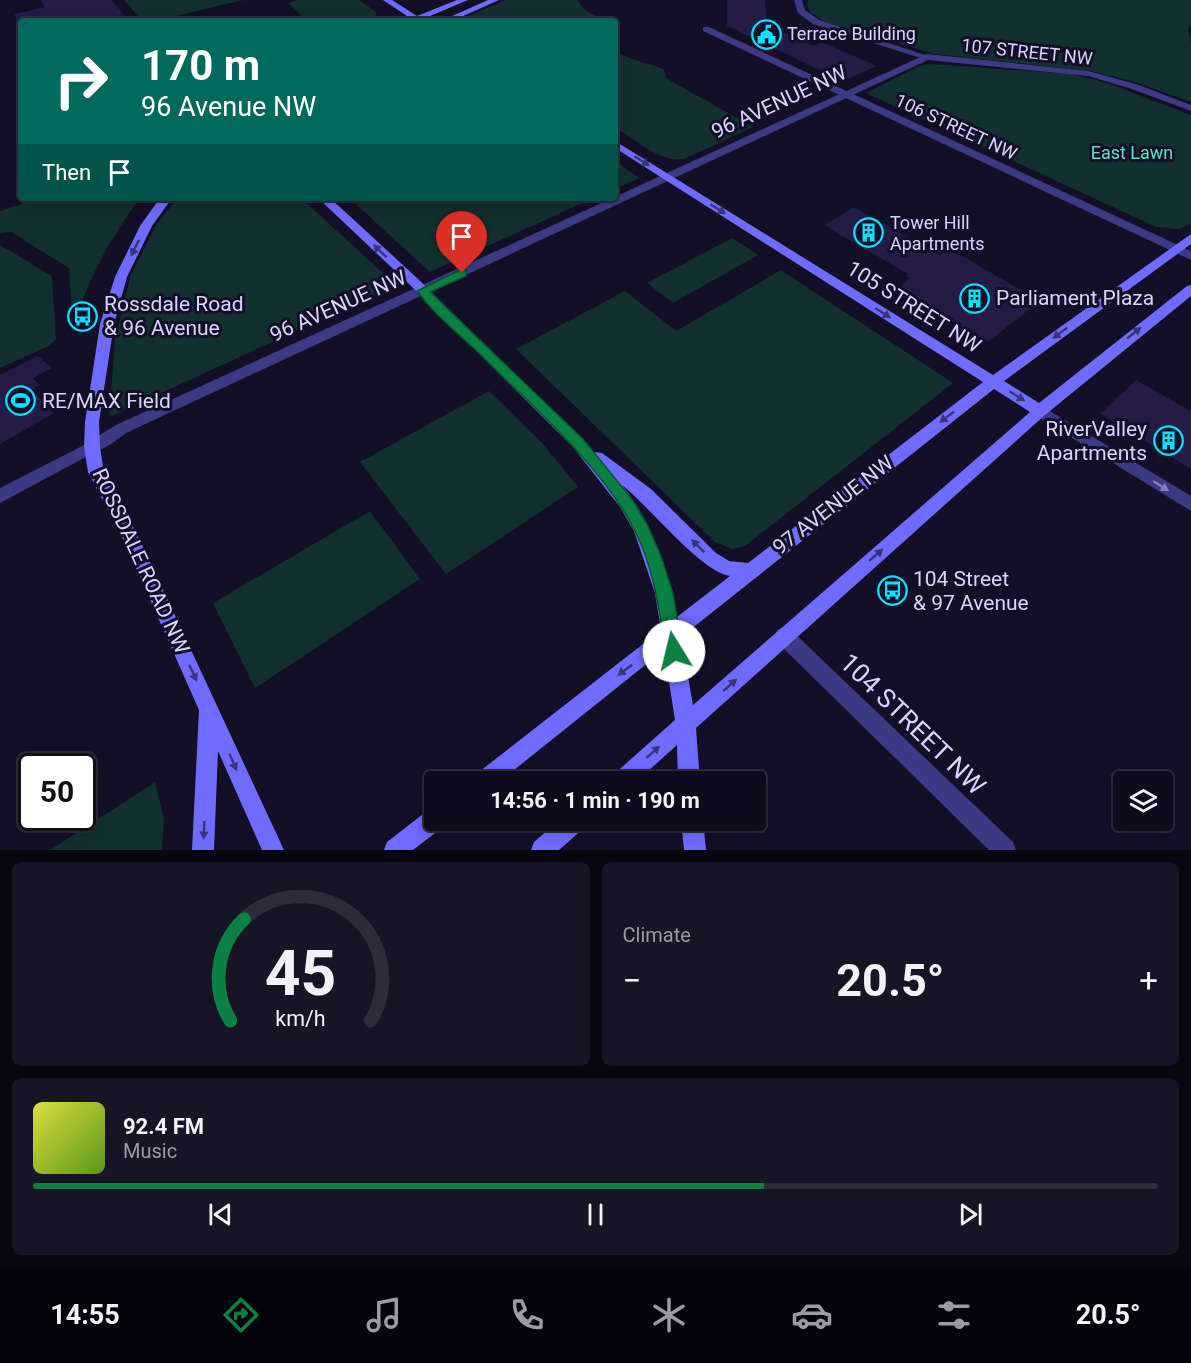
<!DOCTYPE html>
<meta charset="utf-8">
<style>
body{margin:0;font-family:Roboto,sans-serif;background:#171425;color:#f1f3f6;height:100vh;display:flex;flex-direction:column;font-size:22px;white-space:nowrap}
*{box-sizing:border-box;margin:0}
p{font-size:20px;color:#9b9ba3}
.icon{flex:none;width:33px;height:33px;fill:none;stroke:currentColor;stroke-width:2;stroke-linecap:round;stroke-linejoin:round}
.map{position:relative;height:850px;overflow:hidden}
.drawer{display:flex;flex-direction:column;gap:12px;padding:12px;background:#08060f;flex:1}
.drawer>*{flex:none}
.guide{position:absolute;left:18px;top:18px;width:600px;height:183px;border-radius:6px;box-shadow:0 3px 15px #0003,0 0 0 2px #2e2b3b;background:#00695c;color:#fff;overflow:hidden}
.tools{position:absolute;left:1113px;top:771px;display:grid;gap:12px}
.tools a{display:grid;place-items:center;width:60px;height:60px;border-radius:6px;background:#0e0b1c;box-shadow:0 3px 15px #0003,0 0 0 2px #2e2b3b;font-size:30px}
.speed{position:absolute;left:18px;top:753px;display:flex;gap:12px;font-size:30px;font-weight:700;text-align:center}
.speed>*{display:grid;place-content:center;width:78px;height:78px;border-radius:50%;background:#0e0b1c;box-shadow:0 3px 15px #0003,0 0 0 2px #2e2b3b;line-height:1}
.speed .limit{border:3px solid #111;border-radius:9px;background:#fff;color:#111}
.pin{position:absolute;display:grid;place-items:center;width:51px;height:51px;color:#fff;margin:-62px -26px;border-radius:50% 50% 50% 0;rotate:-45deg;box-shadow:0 0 6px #0007}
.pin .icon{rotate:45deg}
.me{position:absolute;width:66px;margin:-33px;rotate:351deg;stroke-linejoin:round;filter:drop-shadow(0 0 4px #0008)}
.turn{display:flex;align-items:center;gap:21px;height:126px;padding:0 24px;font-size:27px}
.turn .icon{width:78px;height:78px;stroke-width:2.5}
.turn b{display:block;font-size:42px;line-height:51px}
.then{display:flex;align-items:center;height:57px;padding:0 24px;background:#0003;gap:12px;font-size:22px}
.big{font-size:45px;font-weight:700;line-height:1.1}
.drawer .card{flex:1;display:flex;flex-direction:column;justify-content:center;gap:9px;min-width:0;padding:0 21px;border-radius:9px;background:#171425}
.drawer .dial{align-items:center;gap:0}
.dial svg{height:156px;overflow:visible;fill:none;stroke:#2e2b3b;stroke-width:7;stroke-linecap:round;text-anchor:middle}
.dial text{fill:#f1f3f6;stroke:none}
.song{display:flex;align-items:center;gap:18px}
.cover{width:72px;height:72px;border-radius:9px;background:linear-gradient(135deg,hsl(60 70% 55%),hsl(90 70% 35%))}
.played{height:6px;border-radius:3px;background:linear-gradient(90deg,#0b8043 65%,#2e2b3b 65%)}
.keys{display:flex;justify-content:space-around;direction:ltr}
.heat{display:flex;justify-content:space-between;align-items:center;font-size:33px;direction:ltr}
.drawer .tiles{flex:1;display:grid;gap:12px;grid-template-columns:1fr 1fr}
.card:last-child{grid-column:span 2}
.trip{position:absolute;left:424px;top:771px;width:342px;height:60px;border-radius:6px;background:#0e0b1c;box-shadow:0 3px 15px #0003,0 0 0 2px #2e2b3b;font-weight:700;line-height:60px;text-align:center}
.dock{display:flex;height:96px;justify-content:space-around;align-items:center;background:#06040b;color:#9b9ba3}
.dock .icon{width:42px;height:42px}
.dock .current{color:#0b8043}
.dock b{font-size:27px;color:#f1f3f6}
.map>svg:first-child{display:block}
.green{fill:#12302f}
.building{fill:#241b47}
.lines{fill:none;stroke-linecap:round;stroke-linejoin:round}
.minor{fill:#3d3a85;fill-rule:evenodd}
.tertiary{fill:#3d3a85;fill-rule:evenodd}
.secondary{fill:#6f6bff;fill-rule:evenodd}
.oneway{fill:#38347d}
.oneway2{fill:#837fbc}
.route{fill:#0b8043;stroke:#07532c;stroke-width:1.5}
.labels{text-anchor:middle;stroke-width:6;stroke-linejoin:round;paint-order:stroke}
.far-poi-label{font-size:18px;fill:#d9d4ff;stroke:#130f26;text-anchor:start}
.far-street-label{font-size:18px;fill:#d9d4ff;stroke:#130f26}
.far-park-label{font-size:18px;fill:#5fe0c0;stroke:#130f26}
.street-label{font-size:21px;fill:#d9d4ff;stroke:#130f26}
.poi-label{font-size:21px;fill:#d9d4ff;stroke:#130f26;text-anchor:start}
.near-street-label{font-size:26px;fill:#d9d4ff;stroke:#130f26}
</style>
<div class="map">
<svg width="1191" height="850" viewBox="0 0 1191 850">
<rect width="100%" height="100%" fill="#130f26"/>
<path class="green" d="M 124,0 L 243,0 L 156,21 L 142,21 Z
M 298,0 L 359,0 L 376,12 L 375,21 L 298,21 L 301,15 L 288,3 Z
M 506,0 L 578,0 C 583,13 597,16 609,21 L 456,21 Z
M 808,0 L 1191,0 L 1191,23 L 1188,30 L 1191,42 L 1191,102 L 1132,81 L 1091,71 L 935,54 L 828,23 L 811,13 L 807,6 Z
M 615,49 C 629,62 647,61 664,70 L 666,78 L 753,127 L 684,159 C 660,163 634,139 615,127 Z
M 932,64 L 1071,74 L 1107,83 L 1191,115 L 1191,224 L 1179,229 L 1156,227 L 866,93 L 922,65 Z
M 615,161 L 617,162 L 639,178 L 615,189 Z
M 39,198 L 140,198 C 111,237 85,283 73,331 L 69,268 L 11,232 L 0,233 L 0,211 Z
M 178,198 L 301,198 L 396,285 L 109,417 L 115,340 L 131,274 L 157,224 Z
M 349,198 L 594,198 L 430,272 Z
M 732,238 L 758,255 L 673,303 L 647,283 Z
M 0,245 L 52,276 L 56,339 L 49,346 L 0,368 Z
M 781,270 L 953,383 L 745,546 L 732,549 L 715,542 L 516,349 L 625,291 L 676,331 Z
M 489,391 L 543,444 L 578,487 L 446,574 L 360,462 Z
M 370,511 L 420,579 L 255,688 L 213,603 Z
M 155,782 L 164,819 L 162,850 L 50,850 Z"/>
<path class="building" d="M 40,0 L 112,0 L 129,21 L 16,21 L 15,14 L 45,7 Z
M 727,0 L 765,0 L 767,25 L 813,46 L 822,42 L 877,66 L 843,81 L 727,26 Z
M 854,207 L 939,255 L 947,249 L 964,257 L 1040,301 L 988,342 L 941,315 L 901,287 L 904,285 L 902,284 L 910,278 L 905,275 L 908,274 L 824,225 Z
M 38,356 L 52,368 L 33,378 L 40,385 L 32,390 L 54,413 L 0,444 L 0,375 Z
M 1136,380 L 1191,411 L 1191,469 L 1100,414 Z"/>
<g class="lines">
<path class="minor" d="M 794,0 L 802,0 L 805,10 L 819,20 L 931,57 L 924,59 L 813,24 L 798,13 Z
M 703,27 L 709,27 L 1191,251 L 1191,260 L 703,31 Z
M 92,441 L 97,443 L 100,447 L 97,451 L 0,503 L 0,488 Z
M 784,627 L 791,630 L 1013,842 L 1016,850 L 989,850 L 777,642 L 775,636 L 777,630 Z"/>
<path class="tertiary" d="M 927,54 L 1088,71 L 1136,84 L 1191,105 L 1191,111 L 1129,88 L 1088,76 L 928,60 L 126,433 C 116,440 99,455 87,451 L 84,447 L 87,443 L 116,425 Z
M 1040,405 L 1191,496 L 1191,511 L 1035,415 L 1033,411 L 1035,407 Z"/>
<path class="secondary" d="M 383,0 L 392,0 L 417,16 L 457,0 L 468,0 L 423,19 L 424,21 L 407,21 L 410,18 Z
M 488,0 L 499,0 L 452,21 L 441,21 Z
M 615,141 L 993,375 L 1191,234 L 1191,244 L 1004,381 L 1039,403 L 1187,286 L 1191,285 L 1191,296 L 1045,415 L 696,728 L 700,782 L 678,782 L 677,745 L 636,782 L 610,782 L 613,775 L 675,720 L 664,650 L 499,782 L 472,782 L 475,775 L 661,630 L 655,593 L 634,531 L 620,507 L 573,447 L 408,283 L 318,198 L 330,198 L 416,277 L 594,452 L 602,453 L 651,489 L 716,553 L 729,561 L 748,563 L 983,382 L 615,148 ZM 994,389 L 1030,412 L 693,705 L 681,637 ZM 622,485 C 649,506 701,572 730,576 L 677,617 C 669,571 652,522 622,485 Z
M 160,198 L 172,198 L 152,226 L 127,277 L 114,324 L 99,422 L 100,447 L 104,472 L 139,538 L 284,850 L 262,850 L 218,751 L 214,850 L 192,850 L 199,710 L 124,541 L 88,472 L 84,447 L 85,422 L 100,324 L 115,277 L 140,226 Z
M 435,808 L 435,820 L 445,820 L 443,827 L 413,850 L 384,850 L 387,842 L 427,811 Z
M 559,820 L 587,820 L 584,828 L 559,850 L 531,850 L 534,842 Z
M 681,820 L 703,820 L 706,850 L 684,850 Z"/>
</g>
<defs><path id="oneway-solid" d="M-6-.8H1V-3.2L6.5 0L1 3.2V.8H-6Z" transform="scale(1.5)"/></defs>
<g class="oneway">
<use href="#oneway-solid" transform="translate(642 161) rotate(32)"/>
<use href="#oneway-solid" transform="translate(718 209) rotate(32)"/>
<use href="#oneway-solid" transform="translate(135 248) rotate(116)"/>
<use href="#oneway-solid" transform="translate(380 251) rotate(-137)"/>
<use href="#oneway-solid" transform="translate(883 313) rotate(32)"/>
<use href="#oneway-solid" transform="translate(1060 333) rotate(144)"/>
<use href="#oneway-solid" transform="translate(1134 333) rotate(-39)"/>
<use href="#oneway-solid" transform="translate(1017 396) rotate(32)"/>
<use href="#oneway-solid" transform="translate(947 417) rotate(143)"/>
<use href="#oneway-solid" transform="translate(698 546) rotate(-135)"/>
<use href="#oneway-solid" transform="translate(876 555) rotate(-41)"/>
<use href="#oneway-solid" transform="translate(625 670) rotate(143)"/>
<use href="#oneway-solid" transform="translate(193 673) rotate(65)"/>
<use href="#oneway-solid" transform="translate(730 685) rotate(-42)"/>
<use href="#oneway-solid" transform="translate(653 752) rotate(-42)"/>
<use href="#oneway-solid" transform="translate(233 762) rotate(66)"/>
<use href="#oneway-solid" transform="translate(204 830) rotate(92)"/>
</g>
<use class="oneway2" href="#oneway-solid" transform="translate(1161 486) rotate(32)"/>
<path class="route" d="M 462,269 L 466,270 L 466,276 L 430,292 L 583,439 L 631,498 L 647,524 L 661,556 L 673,593 L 683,651 L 680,656 L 674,659 L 668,656 L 666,651 C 659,610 654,568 635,531 C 602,466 536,410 485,359 C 463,337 435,316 417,291 Z"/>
<defs>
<symbol id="civic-ring" viewBox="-11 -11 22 22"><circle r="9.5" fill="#130f26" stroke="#00e5ff" stroke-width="1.5"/><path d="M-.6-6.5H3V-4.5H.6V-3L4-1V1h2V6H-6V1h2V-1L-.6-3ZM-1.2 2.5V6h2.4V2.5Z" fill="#00e5ff"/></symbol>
<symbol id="building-ring" viewBox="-11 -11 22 22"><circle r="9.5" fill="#130f26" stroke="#00e5ff" stroke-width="1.5"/><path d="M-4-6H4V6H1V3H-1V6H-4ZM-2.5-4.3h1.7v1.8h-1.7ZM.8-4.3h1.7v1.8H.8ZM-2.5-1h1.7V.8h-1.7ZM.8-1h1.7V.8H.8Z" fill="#00e5ff"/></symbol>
<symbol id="bus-ring" viewBox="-11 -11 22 22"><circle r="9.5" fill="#130f26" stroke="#00e5ff" stroke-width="1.5"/><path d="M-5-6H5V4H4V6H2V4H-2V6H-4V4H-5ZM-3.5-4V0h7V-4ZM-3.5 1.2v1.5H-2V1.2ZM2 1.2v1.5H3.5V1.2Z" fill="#00e5ff"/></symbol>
<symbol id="stadium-ring" viewBox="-11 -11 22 22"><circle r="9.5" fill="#130f26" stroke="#00e5ff" stroke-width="1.5"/><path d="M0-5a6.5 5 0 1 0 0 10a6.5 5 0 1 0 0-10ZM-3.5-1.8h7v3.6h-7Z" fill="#00e5ff"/></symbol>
</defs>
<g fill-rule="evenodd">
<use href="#civic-ring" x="750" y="18" width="33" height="33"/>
<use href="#building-ring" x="852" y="216" width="33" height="33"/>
<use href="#building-ring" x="958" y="282" width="33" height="33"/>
<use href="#bus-ring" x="66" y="300" width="33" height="33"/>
<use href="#stadium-ring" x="4" y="384" width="33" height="33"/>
<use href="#building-ring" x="1152" y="424" width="33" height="33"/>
<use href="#bus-ring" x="876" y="574" width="33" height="33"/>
</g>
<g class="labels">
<g class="far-poi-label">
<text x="787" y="40">Terrace Building</text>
<text x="890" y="229">Tower Hill<tspan x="890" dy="21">Apartments</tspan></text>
</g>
<g class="far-street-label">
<text transform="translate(1027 52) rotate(6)" y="6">107 STREET NW</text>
<text transform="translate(956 127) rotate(25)" y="6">106 STREET NW</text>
</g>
<g class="far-park-label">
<text x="1132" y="159">East Lawn</text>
</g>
<g class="street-label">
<text transform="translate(779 102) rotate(-25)" y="7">96 AVENUE NW</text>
<text transform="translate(338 306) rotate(-24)" y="7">96 AVENUE NW</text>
<text transform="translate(914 307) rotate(32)" y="7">105 STREET NW</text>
<text transform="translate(833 505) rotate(-38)" y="7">97 AVENUE NW</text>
<text transform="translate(141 561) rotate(65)" y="7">ROSSDALE ROAD NW</text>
</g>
<g class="poi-label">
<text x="996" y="305">Parliament Plaza</text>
<text x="104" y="311">Rossdale Road<tspan x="104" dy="24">&amp; 96 Avenue</tspan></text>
<text x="42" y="408">RE/MAX Field</text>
<text x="1147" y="436" text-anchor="end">RiverValley<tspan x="1147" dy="24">Apartments</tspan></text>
<text x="913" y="586">104 Street<tspan x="913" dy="24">&amp; 97 Avenue</tspan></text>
</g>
<g class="near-street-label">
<text transform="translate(913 724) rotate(44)" y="9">104 STREET NW</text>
</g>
</g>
</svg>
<div class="tools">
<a><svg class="icon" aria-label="layers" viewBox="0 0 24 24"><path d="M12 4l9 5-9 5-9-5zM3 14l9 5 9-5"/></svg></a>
</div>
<div class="speed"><div class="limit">50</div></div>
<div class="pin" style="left:462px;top:273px;background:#d93025"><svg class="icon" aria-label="arrive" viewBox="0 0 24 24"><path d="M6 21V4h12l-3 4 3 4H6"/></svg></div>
<svg class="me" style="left:674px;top:651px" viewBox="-20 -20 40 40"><circle r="19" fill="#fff"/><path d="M0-13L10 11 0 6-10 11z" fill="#0b8043"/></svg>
<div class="trip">14:56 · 1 min · 190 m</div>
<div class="guide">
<div class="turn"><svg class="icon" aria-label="right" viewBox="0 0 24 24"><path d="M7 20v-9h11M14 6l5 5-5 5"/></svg><div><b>170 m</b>96 Avenue NW</div></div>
<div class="then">Then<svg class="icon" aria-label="arrive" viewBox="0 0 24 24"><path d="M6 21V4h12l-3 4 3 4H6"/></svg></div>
</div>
</div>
<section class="drawer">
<div class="tiles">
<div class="card dial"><svg viewBox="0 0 100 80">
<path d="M14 69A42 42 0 1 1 86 69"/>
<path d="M14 69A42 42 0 0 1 21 17" stroke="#0b8043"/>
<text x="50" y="56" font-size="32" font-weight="700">45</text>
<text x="50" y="72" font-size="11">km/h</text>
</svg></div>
<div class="card"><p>Climate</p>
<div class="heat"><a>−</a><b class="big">20.5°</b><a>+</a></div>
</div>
<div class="card">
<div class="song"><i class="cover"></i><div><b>92.4 FM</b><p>Music</p></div></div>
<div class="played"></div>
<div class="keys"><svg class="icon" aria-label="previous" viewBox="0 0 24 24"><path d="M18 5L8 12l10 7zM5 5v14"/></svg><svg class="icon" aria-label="pause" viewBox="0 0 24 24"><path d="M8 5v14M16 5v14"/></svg><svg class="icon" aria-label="next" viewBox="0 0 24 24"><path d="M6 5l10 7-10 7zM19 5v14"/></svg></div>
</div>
</div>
</section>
<nav class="dock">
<b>14:55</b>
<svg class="icon current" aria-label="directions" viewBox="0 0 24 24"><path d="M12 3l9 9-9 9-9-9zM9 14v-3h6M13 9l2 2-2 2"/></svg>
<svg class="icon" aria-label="music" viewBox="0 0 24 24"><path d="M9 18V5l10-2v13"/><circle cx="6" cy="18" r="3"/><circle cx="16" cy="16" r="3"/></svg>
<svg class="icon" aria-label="phone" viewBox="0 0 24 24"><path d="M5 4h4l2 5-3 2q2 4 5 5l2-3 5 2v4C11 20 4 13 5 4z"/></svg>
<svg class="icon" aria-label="climate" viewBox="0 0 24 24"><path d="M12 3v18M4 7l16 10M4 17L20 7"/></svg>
<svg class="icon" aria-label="car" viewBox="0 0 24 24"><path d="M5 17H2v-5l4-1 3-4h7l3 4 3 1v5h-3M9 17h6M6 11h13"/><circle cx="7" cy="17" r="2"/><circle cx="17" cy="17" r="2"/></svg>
<svg class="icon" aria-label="filters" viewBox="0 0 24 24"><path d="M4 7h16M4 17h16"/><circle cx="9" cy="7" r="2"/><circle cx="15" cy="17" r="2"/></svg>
<b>20.5°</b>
</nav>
